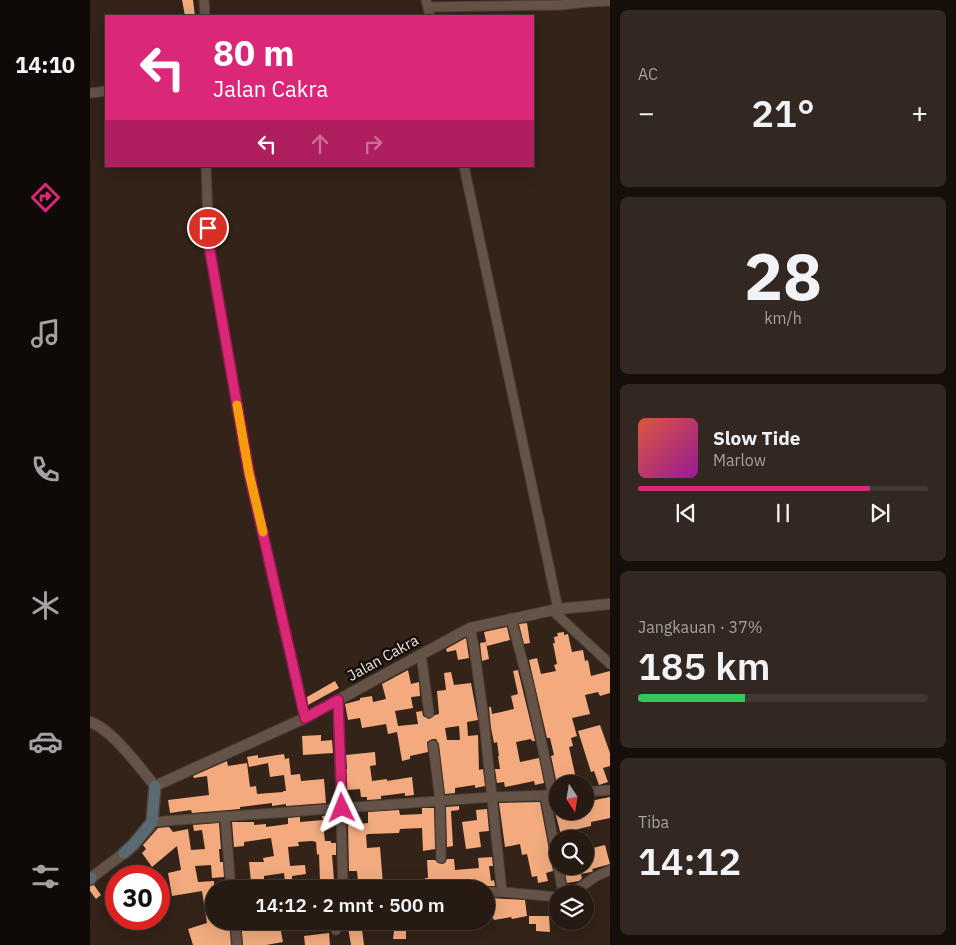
<!DOCTYPE html>
<html lang="id">
<meta charset="utf-8">
<style>
body{margin:0;font-family:"IBM Plex Sans",sans-serif;background:#322721;color:#f1f3f6;height:100vh;display:flex;flex-direction:column;font-size:19px;white-space:nowrap}
*{box-sizing:border-box;margin:0}
p{font-size:16px;color:#a4a1a0}
.icon{flex:none;width:28px;height:28px;fill:none;stroke:currentColor;stroke-width:2;stroke-linecap:round;stroke-linejoin:round}
.map{position:relative;flex:1;overflow:hidden}
.drawer{display:flex;flex-direction:column;gap:10px;padding:10px;background:#150e0a;width:346px}
.drawer>*{flex:none}
.guide{position:absolute;left:15px;top:15px;width:429px;height:152px;border-radius:0px;box-shadow:0 5px 20px #0002,0 0 0 1px #423833;background:#db2777;color:#fff;overflow:hidden}
.needle{width:32px;rotate:168deg}
.tools{position:absolute;left:459px;top:775px;display:grid;gap:10px}
.tools a{display:grid;place-items:center;width:45px;height:45px;border-radius:50%;background:#261a13;box-shadow:0 5px 20px #0002,0 0 0 1px #423833;font-size:25px}
.speed{position:absolute;left:15px;top:865px;display:flex;gap:10px;font-size:25px;font-weight:700;text-align:center}
.speed>*{display:grid;place-content:center;width:65px;height:65px;border-radius:50%;background:#261a13;box-shadow:0 5px 20px #0002,0 0 0 1px #423833;line-height:1}
.speed .limit{border:8px solid #d22;background:#fff;color:#111}
.pin{position:absolute;display:grid;place-items:center;width:42px;height:42px;color:#fff;margin:-21px;border:2px solid #fff;border-radius:50%;box-shadow:0 1px 5px #0007}
.me{position:absolute;width:55px;margin:-28px;rotate:358deg;stroke-linejoin:round;filter:drop-shadow(0 0 4px #0008)}
.turn{display:flex;align-items:center;gap:18px;height:105px;padding:0 25px;font-size:22px}
.turn .icon{width:65px;height:65px;stroke-width:2.5}
.turn b{display:block;font-size:35px;line-height:42px}
.lanes{display:flex;align-items:center;height:48px;padding:0 25px;background:#0003;justify-content:center;gap:25px;direction:ltr}
.lanes .off{opacity:.35}
.big{font-size:38px;font-weight:600;line-height:1.1}
.drawer .card{flex:1;display:flex;flex-direction:column;justify-content:center;gap:8px;min-width:0;padding:0 18px;border-radius:8px;background:#322721}
.drawer .dial{align-items:center;gap:0}
.dial b{font-size:65px;line-height:1}
.song{display:flex;align-items:center;gap:15px}
.cover{width:60px;height:60px;border-radius:8px;background:linear-gradient(135deg,hsl(10 70% 55%),hsl(300 70% 35%))}
.played{height:5px;border-radius:2px;background:linear-gradient(90deg,#db2777 80%,#423833 80%)}
.keys{display:flex;justify-content:space-around;direction:ltr}
.heat{display:flex;justify-content:space-between;align-items:center;font-size:28px;direction:ltr}
.charge{height:8px;border-radius:4px;background:linear-gradient(90deg,#34c759 37%,#423833 0)}
.trip{position:absolute;left:115px;top:880px;width:290px;height:50px;border-radius:25px;background:#261a13;box-shadow:0 5px 20px #0002,0 0 0 1px #423833;font-weight:600;line-height:50px;text-align:center}
main{display:flex;flex:1;min-height:0}
.dock{display:flex;flex-direction:column;width:90px;justify-content:space-around;align-items:center;background:#0f0a08;color:#a4a1a0}
.dock .icon{width:35px;height:35px}
.dock .active{color:#db2777}
.dock b{font-size:22px;color:#f1f3f6}
.map>svg:first-child{display:block}
.building{fill:#f2aa7e;fill-rule:evenodd}
.lines{fill:none;stroke-linecap:round;stroke-linejoin:round}
.minor-casing{stroke:#4d4038;stroke-width:11}
.tertiary-casing{stroke:#4d4038;stroke-width:12}
.secondary-casing{stroke:#4d4038;stroke-width:14}
.minor{stroke:#655348;stroke-width:9}
.tertiary{stroke:#655348;stroke-width:10}
.secondary{stroke:#5a6a73;stroke-width:11}
.route-casing{stroke:#8e194d;stroke-width:12}
.route{stroke:#db2777;stroke-width:9}
.slow{stroke:#f59e0b;stroke-width:9}
.labels{text-anchor:middle;stroke-width:5;stroke-linejoin:round;paint-order:stroke}
.street-label{font-size:15px;fill:#eee3dd;stroke:#150e0a}
</style>
<main>
<nav class="dock">
<b>14:10</b>
<svg class="icon active" aria-label="directions" viewBox="0 0 24 24"><path d="M12 3l9 9-9 9-9-9zM9 14v-3h6M13 9l2 2-2 2"/></svg>
<svg class="icon" aria-label="music" viewBox="0 0 24 24"><path d="M9 18V5l10-2v13"/><circle cx="6" cy="18" r="3"/><circle cx="16" cy="16" r="3"/></svg>
<svg class="icon" aria-label="phone" viewBox="0 0 24 24"><path d="M5 4h4l2 5-3 2q2 4 5 5l2-3 5 2v4C11 20 4 13 5 4z"/></svg>
<svg class="icon" aria-label="climate" viewBox="0 0 24 24"><path d="M12 3v18M4 7l16 10M4 17L20 7"/></svg>
<svg class="icon" aria-label="car" viewBox="0 0 24 24"><path d="M5 17H2v-5l4-1 3-4h7l3 4 3 1v5h-3M9 17h6M6 11h13"/><circle cx="7" cy="17" r="2"/><circle cx="17" cy="17" r="2"/></svg>
<svg class="icon" aria-label="filters" viewBox="0 0 24 24"><path d="M4 7h16M4 17h16"/><circle cx="9" cy="7" r="2"/><circle cx="15" cy="17" r="2"/></svg>
</nav>
<div class="map">
<svg width="520" height="945" viewBox="0 0 520 945">
<rect width="100%" height="100%" fill="#332319"/>
<path class="building" d="M 92,0 L 103,0 L 105,16 L 95,16 Z
M 437,623 L 440,643 L 434,644 L 429,624 Z
M 417,627 L 420,640 L 397,646 L 394,632 Z
M 474,632 L 474,635 L 478,634 L 482,652 L 493,650 L 495,661 L 498,660 L 501,676 L 520,671 L 520,693 L 510,696 L 508,692 L 495,695 L 500,714 L 482,718 L 487,736 L 481,738 L 483,746 L 479,747 L 487,783 L 483,784 L 467,784 L 461,756 L 464,755 L 460,738 L 457,738 L 439,660 L 447,658 L 451,674 L 466,671 L 464,665 L 467,664 L 463,643 L 465,643 L 464,637 L 468,636 L 467,633 Z
M 376,638 L 379,658 L 368,660 L 366,650 L 357,652 L 356,649 Z
M 396,642 L 399,659 L 392,661 L 390,643 Z
M 318,670 L 321,684 L 329,682 L 330,696 L 321,697 L 323,708 L 305,711 L 308,726 L 328,724 L 326,712 L 332,711 L 333,716 L 339,719 L 345,715 L 349,714 L 347,691 L 356,690 L 354,673 L 361,672 L 364,685 L 381,683 L 388,720 L 377,722 L 378,736 L 388,735 L 389,770 L 393,769 L 395,786 L 385,788 L 385,785 L 365,788 L 365,793 L 355,794 L 349,744 L 346,739 L 342,739 L 337,742 L 338,752 L 320,756 L 320,759 L 312,761 L 307,732 L 298,734 L 296,724 L 272,728 L 270,718 L 258,720 L 255,704 L 270,700 L 270,698 L 282,696 L 283,702 L 296,699 L 292,684 ZM 369,726 L 370,740 L 357,740 L 355,728 Z
M 428,670 L 445,741 L 442,741 L 441,739 L 426,742 L 430,762 L 449,758 L 454,783 L 445,785 L 444,781 L 415,787 L 414,782 L 407,783 L 405,769 L 410,769 L 408,756 L 409,756 L 407,742 L 404,743 L 401,728 L 399,707 L 401,707 L 402,714 L 424,709 L 421,696 L 428,694 L 423,671 Z
M 245,681 L 249,688 L 218,705 L 217,697 Z
M 510,725 L 520,753 L 520,766 L 513,768 L 518,782 L 509,785 L 504,771 L 501,772 L 488,731 Z
M 231,735 L 231,741 L 242,740 L 243,753 L 213,755 L 212,736 Z
M 285,752 L 286,765 L 280,766 L 282,781 L 297,779 L 297,781 L 322,777 L 324,795 L 315,796 L 315,793 L 291,796 L 291,799 L 277,800 L 277,797 L 271,797 L 270,789 L 257,790 L 256,769 L 257,769 L 256,755 Z
M 194,754 L 195,759 L 199,758 L 201,775 L 210,774 L 211,781 L 234,779 L 236,803 L 196,806 L 196,804 L 182,806 L 182,803 L 150,807 L 150,809 L 102,813 L 101,810 L 80,813 L 78,800 L 119,795 L 117,776 L 104,778 L 103,776 L 137,761 L 138,766 L 157,763 L 160,787 L 166,786 L 167,794 L 193,792 L 193,791 L 196,791 L 194,775 L 180,777 L 178,763 L 159,767 L 157,757 L 168,755 L 168,758 Z
M 520,797 L 520,818 L 501,822 L 501,826 L 484,830 L 485,838 L 472,839 L 464,808 L 468,808 L 468,811 L 495,811 L 495,802 Z
M 450,802 L 463,871 L 456,873 L 458,881 L 448,883 L 447,876 L 442,877 L 437,854 L 432,855 L 430,844 L 415,847 L 409,803 Z
M 369,806 L 369,810 L 361,811 L 363,846 L 357,847 L 356,807 Z
M 332,808 L 344,808 L 345,849 L 333,851 L 332,828 L 310,829 L 309,833 L 278,834 L 276,835 L 277,848 L 290,847 L 293,885 L 287,883 L 268,882 L 267,871 L 259,871 L 258,825 L 278,823 L 278,812 L 309,810 L 310,815 L 332,814 Z
M 397,809 L 399,831 L 389,832 L 391,847 L 376,849 L 372,822 L 387,820 L 386,810 Z
M 243,815 L 244,824 L 233,825 L 235,841 L 241,841 L 241,843 L 246,843 L 246,855 L 242,855 L 244,880 L 230,881 L 229,854 L 227,855 L 226,842 L 222,841 L 208,842 L 209,846 L 198,847 L 200,866 L 215,865 L 216,874 L 202,876 L 202,881 L 195,881 L 194,873 L 174,876 L 174,881 L 161,882 L 159,862 L 174,862 L 173,858 L 184,856 L 181,838 L 154,842 L 154,846 L 144,847 L 142,822 L 164,822 L 164,825 L 176,824 L 176,827 L 198,824 L 198,818 L 210,817 L 210,822 L 233,820 L 232,816 Z
M 129,823 L 131,849 L 129,849 L 130,862 L 133,862 L 134,877 L 122,878 L 121,865 L 105,866 L 108,882 L 124,881 L 124,921 L 139,921 L 141,945 L 103,945 L 98,929 L 117,923 L 112,891 L 82,896 L 78,873 L 91,870 L 87,846 L 62,867 L 52,853 L 56,849 L 53,845 L 68,828 L 79,827 L 83,832 L 98,829 L 101,850 L 115,849 L 112,830 L 104,831 L 103,825 Z
M 515,845 L 520,864 L 502,869 L 503,871 L 501,872 L 491,874 L 492,878 L 489,881 L 477,883 L 474,867 L 495,866 L 495,850 Z
M 402,857 L 403,866 L 399,866 L 401,881 L 404,880 L 405,886 L 396,886 L 391,889 L 389,885 L 366,888 L 335,888 L 335,878 L 338,878 L 337,860 L 345,860 L 348,863 L 352,864 L 355,863 L 357,859 L 364,859 L 365,870 L 389,868 L 388,858 Z
M 4,885 L 11,895 L 6,899 L 0,891 L 0,886 Z
M 399,898 L 435,900 L 437,916 L 422,919 L 421,917 L 404,920 L 403,918 L 396,919 L 396,903 L 400,902 Z
M 439,916 L 459,916 L 460,932 L 446,931 L 446,924 L 439,924 Z
M 151,921 L 189,921 L 193,942 L 176,945 L 153,945 Z
M 257,921 L 271,921 L 274,945 L 261,945 Z
M 307,921 L 355,921 L 355,926 L 334,928 L 334,926 L 316,929 L 316,939 L 303,939 L 304,931 L 308,931 Z
M 239,933 L 240,945 L 215,945 L 214,936 Z"/>
<g class="lines">
<defs>
<path id="minor" d="M 114,0 L 115,16
M 336,0 L 340,16
M 338,7 L 470,5 L 498,2 L 520,1
M 0,93 L 16,91
M 116,166 L 119,246 L 159,473 L 215,718
M 374,166 L 468,609
M 462,610 L 520,664
M 421,618 L 439,686 L 463,795
M 380,628 L 384,647 L 393,712 L 412,892
M 331,654 L 339,713
M 248,700 L 253,887
M 343,745 L 350,801 L 351,858
M 495,792 L 520,790
M 455,795 L 468,865
M 135,816 L 141,889
M 62,822 L 402,797 L 468,795
M 468,866 L 473,894
M 141,888 L 253,887 L 287,889
M 396,892 L 412,892 L 468,897
M 481,894 L 505,877 L 520,870
M 145,921 L 147,945
M 246,921 L 246,930"/>
<path id="tertiary" d="M 0,722 C 22,729 50,768 65,786 L 215,718 L 380,628 L 468,609 L 520,604
M 1,878 L 34,853"/>
<path id="secondary" d="M 34,853 L 43,845 L 62,822 L 65,786
M 0,879 L 1,878"/>
</defs>
<use href="#minor" class="minor-casing"/>
<use href="#tertiary" class="tertiary-casing"/>
<use href="#secondary" class="secondary-casing"/>
<use href="#minor" class="minor"/>
<use href="#tertiary" class="tertiary"/>
<use href="#secondary" class="secondary"/>
</g>
<g class="lines">
<defs>
<path id="route" d="M 118,228 L 119,246 L 159,473 L 215,718 L 248,700 L 252,808"/>
</defs>
<use href="#route" class="route-casing"/>
<use href="#route" class="route"/>
<path class="slow" d="M 147,405 L 159,473 L 173,532"/>
</g>
<g class="labels">
<g class="street-label">
<text transform="translate(293 658) rotate(-29)" y="5">Jalan Cakra</text>
</g>
</g>
</svg>
<div class="tools">
<a><svg class="needle" viewBox="-14 -14 28 28"><path d="M0-13l5 13h-10z" fill="#e53935"/><path d="M0 13l5-13h-10z" fill="#a4a1a0"/></svg></a>
<a><svg class="icon" aria-label="search" viewBox="0 0 24 24"><circle cx="10" cy="10" r="6"/><path d="M15 15l6 6"/></svg></a>
<a><svg class="icon" aria-label="layers" viewBox="0 0 24 24"><path d="M12 4l9 5-9 5-9-5zM3 14l9 5 9-5"/></svg></a>
</div>
<div class="speed"><div class="limit">30</div></div>
<div class="pin" style="left:118px;top:228px;background:#d93025"><svg class="icon" aria-label="arrive" viewBox="0 0 24 24"><path d="M6 21V4h12l-3 4 3 4H6"/></svg></div>
<svg class="me" style="left:252px;top:808px" viewBox="-20 -20 40 40"><path d="M0-17L14 15 0 8-14 15z" fill="#db2777" stroke="#fff" stroke-width="4"/></svg>
<div class="trip">14:12 · 2 mnt · 500 m</div>
<div class="guide">
<div class="turn"><svg class="icon" aria-label="left" viewBox="0 0 24 24"><path d="M17 20v-9H6M10 6l-5 5 5 5"/></svg><div><b>80 m</b>Jalan Cakra</div></div>
<div class="lanes"><svg class="icon" aria-label="left" viewBox="0 0 24 24"><path d="M17 20v-9H6M10 6l-5 5 5 5"/></svg><svg class="icon off" aria-label="ahead" viewBox="0 0 24 24"><path d="M12 20V5M6 11l6-6 6 6"/></svg><svg class="icon off" aria-label="right" viewBox="0 0 24 24"><path d="M7 20v-9h11M14 6l5 5-5 5"/></svg></div>
</div>
</div>
<section class="drawer">
<div class="card"><p>AC</p>
<div class="heat"><a>−</a><b class="big">21°</b><a>+</a></div>
</div>
<div class="card dial"><b>28</b><p>km/h</p></div>
<div class="card">
<div class="song"><i class="cover"></i><div><b>Slow Tide</b><p>Marlow</p></div></div>
<div class="played"></div>
<div class="keys"><svg class="icon" aria-label="previous" viewBox="0 0 24 24"><path d="M18 5L8 12l10 7zM5 5v14"/></svg><svg class="icon" aria-label="pause" viewBox="0 0 24 24"><path d="M8 5v14M16 5v14"/></svg><svg class="icon" aria-label="next" viewBox="0 0 24 24"><path d="M6 5l10 7-10 7zM19 5v14"/></svg></div>
</div>
<div class="card"><p>Jangkauan · 37%</p><b class="big">185 km</b><div class="charge"></div></div>
<div class="card"><p>Tiba</p><b class="big">14:12</b></div>
</section>
</main>
